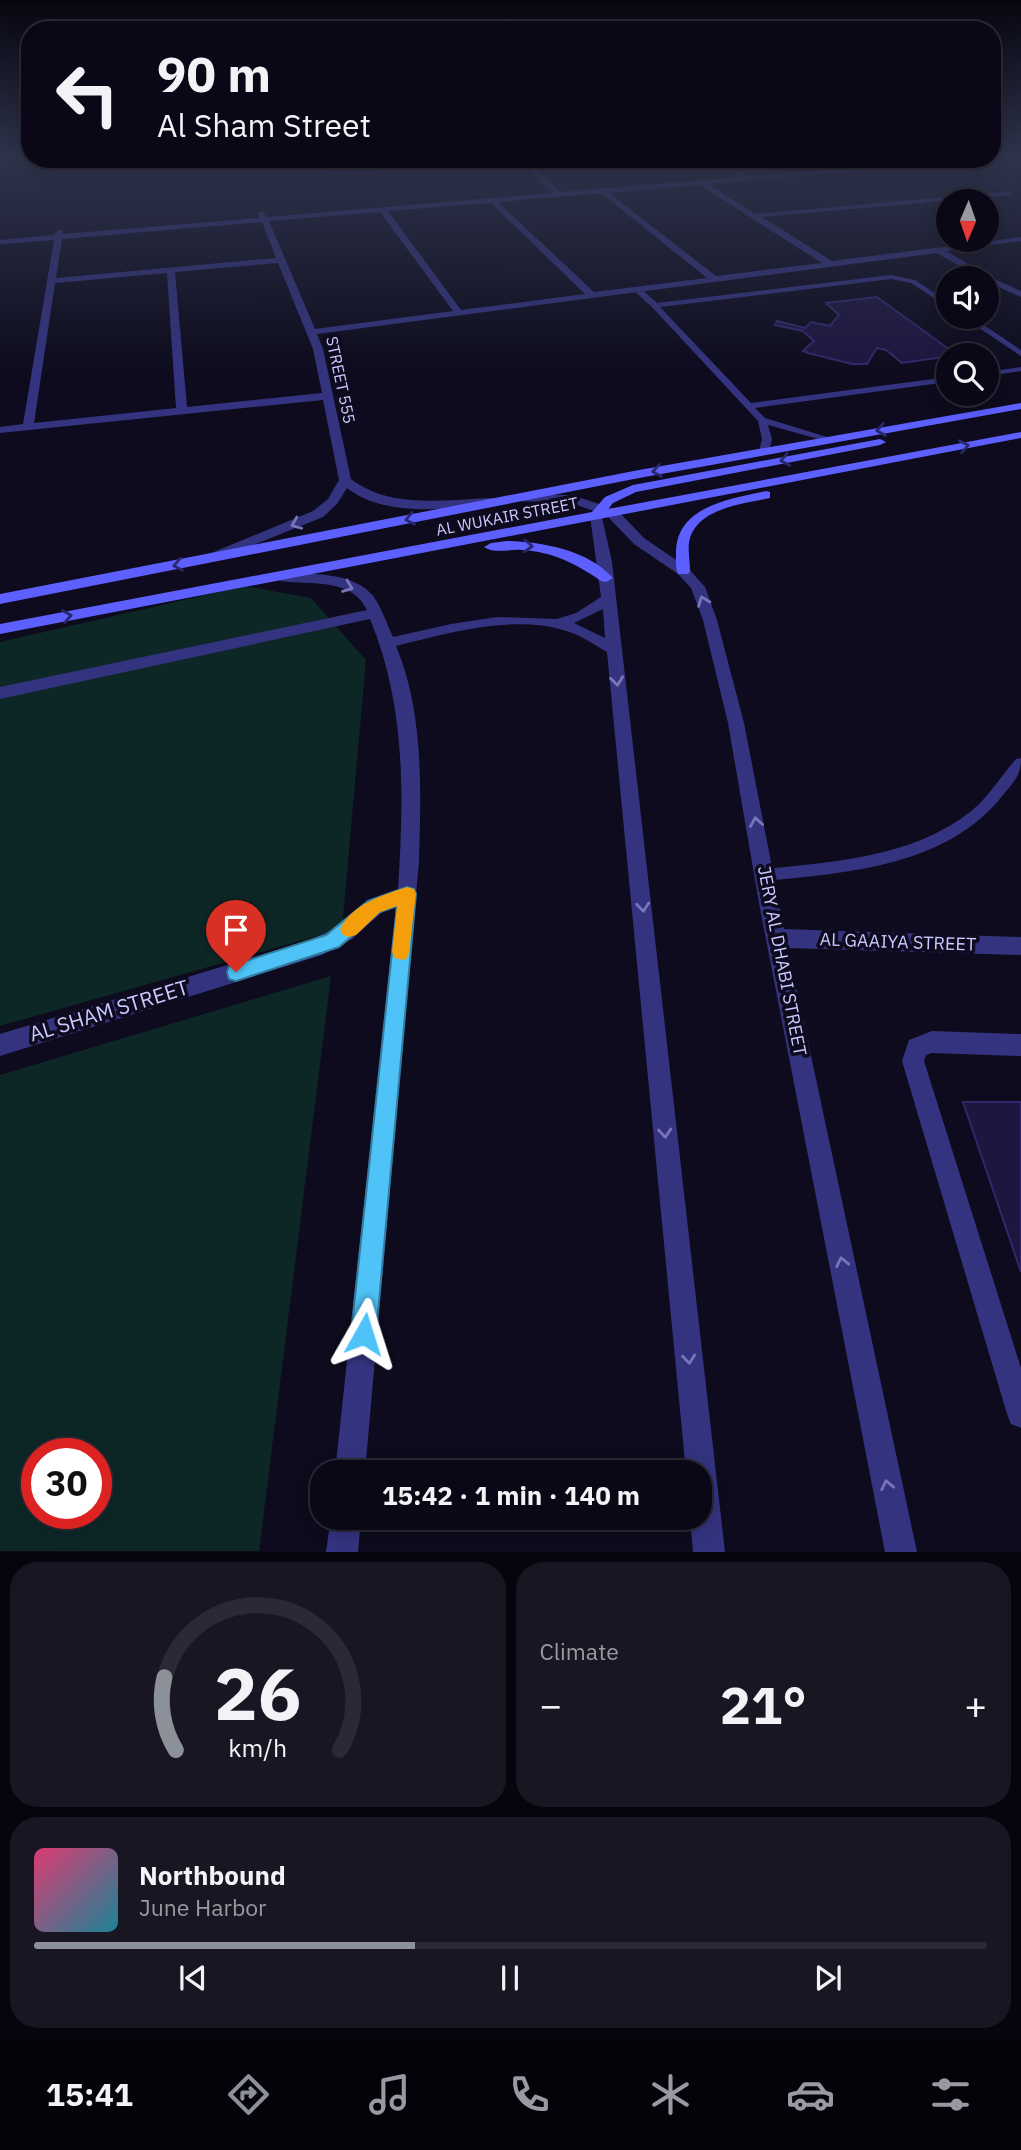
<!DOCTYPE html>
<meta charset="utf-8">
<style>
body{margin:0;font-family:"IBM Plex Sans",sans-serif;background:#181623;color:#f1f3f6;height:100vh;display:flex;flex-direction:column;font-size:26px;white-space:nowrap}
*{box-sizing:border-box;margin:0}
p{font-size:23px;color:#999aa1}
.icon{flex:none;width:38px;height:38px;fill:none;stroke:currentColor;stroke-width:2;stroke-linecap:round;stroke-linejoin:round}
.map{position:relative;height:1552px;overflow:hidden}
.drawer{display:flex;flex-direction:column;gap:10px;padding:10px;background:#06040c;flex:1}
.drawer>*{flex:none}
.top-card{position:absolute;left:21px;top:21px;width:980px;height:147px;border-radius:28px;box-shadow:0 4px 18px #0003,0 0 0 2px #2a2935;background:#0a0816;color:#f1f3f6;overflow:hidden}
.needle{width:46px;rotate:182deg}
.controls{position:absolute;left:936px;top:189px;display:grid;gap:14px}
.controls a{display:grid;place-items:center;width:63px;height:63px;border-radius:50%;background:#0a0816;box-shadow:0 4px 18px #0003,0 0 0 2px #2a2935;font-size:35px}
.speed{position:absolute;left:21px;top:1438px;display:flex;gap:14px;font-size:35px;font-weight:700;text-align:center}
.speed>*{display:grid;place-content:center;width:91px;height:91px;border-radius:50%;background:#0a0816;box-shadow:0 4px 18px #0003,0 0 0 2px #2a2935;line-height:1}
.speed .limit{border:10px solid #d22;background:#fff;color:#111}
.pin{position:absolute;display:grid;place-items:center;width:60px;height:60px;color:#fff;margin:-72px -30px;border-radius:50% 50% 50% 0;rotate:-45deg;box-shadow:0 0 7px #0007}
.pin .icon{rotate:45deg}
.me{position:absolute;width:77px;margin:-38px;rotate:6deg;stroke-linejoin:round;filter:drop-shadow(0 0 5px #0008)}
.turn{display:flex;align-items:center;gap:24px;height:147px;padding:0 21px;font-size:32px}
.turn .icon{width:91px;height:91px;stroke-width:2.5}
.turn b{display:block;font-size:49px;line-height:60px}
.big{font-size:52px;font-weight:700;line-height:1.1}
.drawer .widget{flex:1;display:flex;flex-direction:column;justify-content:center;gap:10px;min-width:0;padding:0 24px;border-radius:28px;background:#181623}
.drawer .dial{align-items:center;gap:0}
.dial svg{height:182px;overflow:visible;fill:none;stroke:#2a2935;stroke-width:7;stroke-linecap:round;text-anchor:middle}
.dial text{fill:#f1f3f6;stroke:none}
.song{display:flex;align-items:center;gap:21px}
.cover{width:84px;height:84px;border-radius:10px;background:linear-gradient(135deg,hsl(340 70% 55%),hsl(190 70% 35%))}
.played{height:7px;border-radius:4px;background:linear-gradient(90deg,#8c9099 40%,#2a2935 40%)}
.keys{display:flex;justify-content:space-around;direction:ltr}
.heat{display:flex;justify-content:space-between;align-items:center;font-size:38px;direction:ltr}
.drawer .tiles{flex:1;display:grid;gap:10px;grid-template-columns:1fr 1fr}
.widget:last-child{grid-column:span 2}
.trip{position:absolute;left:310px;top:1460px;width:402px;height:70px;border-radius:28px;background:#0a0816;box-shadow:0 4px 18px #0003,0 0 0 2px #2a2935;font-weight:700;line-height:70px;text-align:center}
.tab-bar{display:flex;height:112px;justify-content:space-around;align-items:center;background:#040309;color:#999aa1}
.tab-bar .icon{width:49px;height:49px}
.tab-bar .active{color:#8c9099}
.tab-bar b{font-size:32px;color:#f1f3f6}
.map>svg:first-child{display:block}
.green{fill:#0d2726;fill-rule:evenodd}
.building{fill:#1d163f;stroke:#32276c;stroke-width:2}
.lines{fill:none;stroke-linecap:round;stroke-linejoin:round}
.service{fill:#34337f;fill-rule:evenodd}
.minor{fill:#34337f;fill-rule:evenodd}
.secondary{fill:#5e5fff;fill-rule:evenodd}
.oneway{stroke:#29286c}
.oneway2{stroke:#7876b9}
.route{fill:#4fc3f7;stroke:#337fa1;stroke-width:2}
.slow{fill:#f59e0b}
.labels{text-anchor:middle;stroke-width:7;stroke-linejoin:round;paint-order:stroke}
.far-street-label{font-size:16px;fill:#cbc7ff;stroke:#0d0b1d}
.street-label{font-size:18px;fill:#cbc7ff;stroke:#0d0b1d}
.near-street-label{font-size:21px;fill:#cbc7ff;stroke:#0d0b1d}
</style>
<div class="map">
<svg width="1021" height="1552" viewBox="0 0 1021 1552">
<rect width="100%" height="100%" fill="#0d0b1d"/>
<path class="green" d="M 245,586 L 311,598 L 366,660 L 342,929 L 0,1026 L 0,642 Z
M 331,976 L 259,1551 L 0,1551 L 0,1075 ZM 37,1454 L 96,1454 L 96,1514 L 37,1514 Z"/>
<path class="building" d="M 376,161 L 378,172 L 330,173 L 332,164 Z
M 877,297 L 957,355 L 902,363 L 886,350 L 877,348 L 867,364 L 852,364 L 808,353 L 803,351 L 814,341 L 803,331 L 775,325 L 777,321 L 805,328 L 811,322 L 830,326 L 839,315 L 826,303 Z
M 963,1102 L 1021,1102 L 1021,1272 Z"/>
<g class="lines">
<path class="service" d="M 891,275 L 915,280 L 948,302 L 948,307 L 911,283 L 891,279 L 660,307 L 751,403 L 948,377 L 948,382 L 755,408 L 765,418 L 834,439 L 829,442 L 768,425 L 772,439 L 769,451 L 764,454 L 759,451 L 762,439 L 758,421 L 652,307 L 633,290 L 640,288 L 657,303 Z
M 963,317 L 972,317 L 1021,350 L 1021,356 Z
M 1021,367 L 1021,371 L 987,376 L 987,372 Z
M 1021,758 C 1021,776 1014,781 1003,795 C 948,866 847,873 764,881 L 759,880 L 756,875 L 759,870 L 764,869 C 834,862 913,857 970,812 C 988,798 1001,776 1016,759 Z"/>
<path class="minor" d="M 520,159 L 578,159 L 532,164 L 560,192 L 741,177 L 716,159 L 724,159 L 749,176 L 954,159 L 1004,161 L 1002,164 L 979,161 L 708,184 L 755,214 L 1013,191 L 1010,195 L 762,217 L 832,261 L 1021,237 L 1021,241 L 946,251 L 990,277 L 1021,291 L 1021,297 L 987,282 L 987,278 L 980,278 L 937,253 L 317,334 L 323,349 L 351,479 C 390,509 444,500 491,498 L 497,502 L 491,506 C 446,508 385,518 347,488 L 337,504 L 323,517 L 214,561 L 209,560 L 209,554 L 313,511 L 328,499 L 339,480 L 323,400 L 0,433 L 0,427 L 23,424 L 54,240 L 0,244 L 0,240 L 54,235 L 59,229 L 63,231 L 62,234 L 260,218 L 258,213 L 262,211 L 267,217 L 552,193 ZM 700,185 L 822,263 L 716,276 L 609,193 ZM 601,193 L 707,278 L 594,292 L 498,202 ZM 491,203 L 585,294 L 461,310 L 388,211 ZM 380,212 L 453,311 L 315,329 L 269,221 ZM 262,222 L 276,258 L 56,278 L 62,239 ZM 278,263 L 313,349 L 322,393 L 187,407 L 175,272 ZM 167,273 L 176,408 L 34,423 L 55,283 Z
M 522,494 L 572,495 L 617,510 L 644,538 L 688,568 L 705,587 L 717,620 L 744,723 L 784,929 L 1021,937 L 1021,955 L 788,948 L 917,1552 L 885,1552 L 759,903 L 728,723 L 703,620 L 691,588 L 678,574 L 634,544 L 607,516 L 601,513 L 612,562 L 725,1552 L 693,1552 L 690,1517 L 700,1517 L 700,1472 L 686,1472 L 607,652 C 593,644 579,634 563,630 C 511,615 448,633 396,646 C 424,712 421,791 419,861 L 365,1472 L 335,1472 L 396,907 L 381,913 L 352,939 L 322,955 L 0,1056 L 0,1034 L 310,940 L 338,927 L 367,901 L 398,889 C 404,796 406,706 370,619 L 0,699 L 0,687 L 367,610 C 350,575 307,587 276,580 L 276,574 L 281,573 C 310,574 354,571 374,597 C 382,609 387,624 393,637 L 451,624 L 497,617 L 557,619 L 576,613 L 601,597 L 590,516 L 591,513 L 600,513 L 571,503 L 518,501 L 518,495 ZM 603,609 L 605,638 L 574,623 Z
M 932,1031 L 1021,1034 L 1021,1056 L 932,1053 L 926,1055 L 924,1061 L 1021,1368 L 1021,1428 L 1011,1424 L 1007,1414 L 902,1061 L 909,1040 Z
M 331,1517 L 361,1517 L 358,1552 L 326,1552 Z"/>
<path class="secondary" d="M 1021,403 L 1021,409 L 639,478 L 0,604 L 0,594 L 639,470 Z
M 1021,432 L 1021,438 L 0,634 L 0,624 L 592,512 L 605,497 L 633,485 L 880,439 L 886,442 L 880,445 L 636,492 L 613,503 L 608,509 Z
M 766,491 L 770,492 L 770,498 C 745,504 700,507 690,538 C 687,548 690,560 690,571 L 688,574 L 678,574 C 675,567 676,560 676,553 C 676,506 730,499 766,491 Z
M 507,541 C 543,542 588,550 613,578 L 606,582 L 601,581 C 577,564 551,551 521,550 C 510,549 493,554 484,547 L 491,543 Z"/>
</g>
<defs><path id="oneway-chevron" d="M-2-3.5L2.5 0L-2 3.5" fill="none" stroke-width="1.6" stroke-linecap="round" stroke-linejoin="round" transform="scale(1.75)"/></defs>
<g class="oneway">
<use href="#oneway-chevron" transform="translate(881 430) rotate(170)"/>
<use href="#oneway-chevron" transform="translate(964 446) rotate(-11)"/>
<use href="#oneway-chevron" transform="translate(785 460) rotate(169)"/>
<use href="#oneway-chevron" transform="translate(657 471) rotate(170)"/>
<use href="#oneway-chevron" transform="translate(410 519) rotate(169)"/>
<use href="#oneway-chevron" transform="translate(528 546) rotate(3)"/>
<use href="#oneway-chevron" transform="translate(178 565) rotate(169)"/>
<use href="#oneway-chevron" transform="translate(67 616) rotate(-10)"/>
</g>
<g class="oneway2">
<use href="#oneway-chevron" transform="translate(296 524) rotate(157)"/>
<use href="#oneway-chevron" transform="translate(348 587) rotate(21)"/>
<use href="#oneway-chevron" transform="translate(703 601) rotate(-111)"/>
<use href="#oneway-chevron" transform="translate(617 681) rotate(83)"/>
<use href="#oneway-chevron" transform="translate(756 822) rotate(-99)"/>
<use href="#oneway-chevron" transform="translate(643 907) rotate(84)"/>
<use href="#oneway-chevron" transform="translate(665 1133) rotate(85)"/>
<use href="#oneway-chevron" transform="translate(842 1262) rotate(-102)"/>
<use href="#oneway-chevron" transform="translate(689 1359) rotate(84)"/>
<use href="#oneway-chevron" transform="translate(887 1485) rotate(-102)"/>
</g>
<linearGradient id="sky" x2="0" y2="1"><stop stop-color="#070610"/><stop offset="0.42" stop-color="#2f344c"/><stop offset="1" stop-color="#2f344c" stop-opacity="0"/></linearGradient>
<rect width="1021" height="374" fill="url(#sky)"/>
<path class="route" d="M 407,887 L 414,889 L 416,894 L 376,1334 L 372,1343 L 364,1347 L 355,1343 L 351,1334 L 397,906 L 380,912 L 339,947 L 236,981 L 229,979 L 227,972 L 229,966 L 236,964 L 326,935 L 368,901 Z"/>
<path class="slow" d="M 407,887 L 414,889 L 416,894 L 408,958 L 402,960 L 395,958 L 392,952 L 397,906 L 380,912 L 356,935 L 349,937 L 343,935 L 340,929 C 352,904 383,895 407,887 Z"/>
<g class="labels">
<g class="far-street-label">
<text transform="translate(341 380) rotate(78)" y="6">STREET 555</text>
<text transform="translate(507 516) rotate(-11)" y="6">AL WUKAIR STREET</text>
</g>
<g class="street-label">
<text transform="translate(898 942) rotate(2)" y="6">AL GAAIYA STREET</text>
<text transform="translate(782 961) rotate(79)" y="6">JERY AL DHABI STREET</text>
</g>
<g class="near-street-label">
<text transform="translate(109 1011) rotate(-17)" y="7">AL SHAM STREET</text>
</g>
</g>
</svg>
<div class="controls">
<a><svg class="needle" viewBox="-14 -14 28 28"><path d="M0-13l5 13h-10z" fill="#e53935"/><path d="M0 13l5-13h-10z" fill="#999aa1"/></svg></a>
<a><svg class="icon" aria-label="sound" viewBox="0 0 24 24"><path d="M4 9h4l5-4v14l-5-4H4zM17 9q2 3 0 6"/></svg></a>
<a><svg class="icon" aria-label="search" viewBox="0 0 24 24"><circle cx="10" cy="10" r="6"/><path d="M15 15l6 6"/></svg></a>
</div>
<div class="speed"><div class="limit">30</div></div>
<div class="pin" style="left:236px;top:972px;background:#d93025"><svg class="icon" aria-label="arrive" viewBox="0 0 24 24"><path d="M6 21V4h12l-3 4 3 4H6"/></svg></div>
<svg class="me" style="left:364px;top:1334px" viewBox="-20 -20 40 40"><path d="M0-17L14 15 0 8-14 15z" fill="#4fc3f7" stroke="#fff" stroke-width="4"/></svg>
<div class="trip">15:42 · 1 min · 140 m</div>
<div class="top-card">
<div class="turn"><svg class="icon" aria-label="left" viewBox="0 0 24 24"><path d="M17 20v-9H6M10 6l-5 5 5 5"/></svg><div><b>90 m</b>Al Sham Street</div></div>
</div>
</div>
<section class="drawer">
<div class="tiles">
<div class="widget dial"><svg viewBox="0 0 100 80">
<path d="M14 69A42 42 0 1 1 86 69"/>
<path d="M14 69A42 42 0 0 1 9 37" stroke="#8c9099"/>
<text x="50" y="56" font-size="32" font-weight="700">26</text>
<text x="50" y="72" font-size="11">km/h</text>
</svg></div>
<div class="widget"><p>Climate</p>
<div class="heat"><a>−</a><b class="big">21°</b><a>+</a></div>
</div>
<div class="widget">
<div class="song"><i class="cover"></i><div><b>Northbound</b><p>June Harbor</p></div></div>
<div class="played"></div>
<div class="keys"><svg class="icon" aria-label="previous" viewBox="0 0 24 24"><path d="M18 5L8 12l10 7zM5 5v14"/></svg><svg class="icon" aria-label="pause" viewBox="0 0 24 24"><path d="M8 5v14M16 5v14"/></svg><svg class="icon" aria-label="next" viewBox="0 0 24 24"><path d="M6 5l10 7-10 7zM19 5v14"/></svg></div>
</div>
</div>
</section>
<nav class="tab-bar">
<b>15:41</b>
<svg class="icon active" aria-label="directions" viewBox="0 0 24 24"><path d="M12 3l9 9-9 9-9-9zM9 14v-3h6M13 9l2 2-2 2"/></svg>
<svg class="icon" aria-label="music" viewBox="0 0 24 24"><path d="M9 18V5l10-2v13"/><circle cx="6" cy="18" r="3"/><circle cx="16" cy="16" r="3"/></svg>
<svg class="icon" aria-label="phone" viewBox="0 0 24 24"><path d="M5 4h4l2 5-3 2q2 4 5 5l2-3 5 2v4C11 20 4 13 5 4z"/></svg>
<svg class="icon" aria-label="climate" viewBox="0 0 24 24"><path d="M12 3v18M4 7l16 10M4 17L20 7"/></svg>
<svg class="icon" aria-label="car" viewBox="0 0 24 24"><path d="M5 17H2v-5l4-1 3-4h7l3 4 3 1v5h-3M9 17h6M6 11h13"/><circle cx="7" cy="17" r="2"/><circle cx="17" cy="17" r="2"/></svg>
<svg class="icon" aria-label="filters" viewBox="0 0 24 24"><path d="M4 7h16M4 17h16"/><circle cx="9" cy="7" r="2"/><circle cx="15" cy="17" r="2"/></svg>
</nav>
